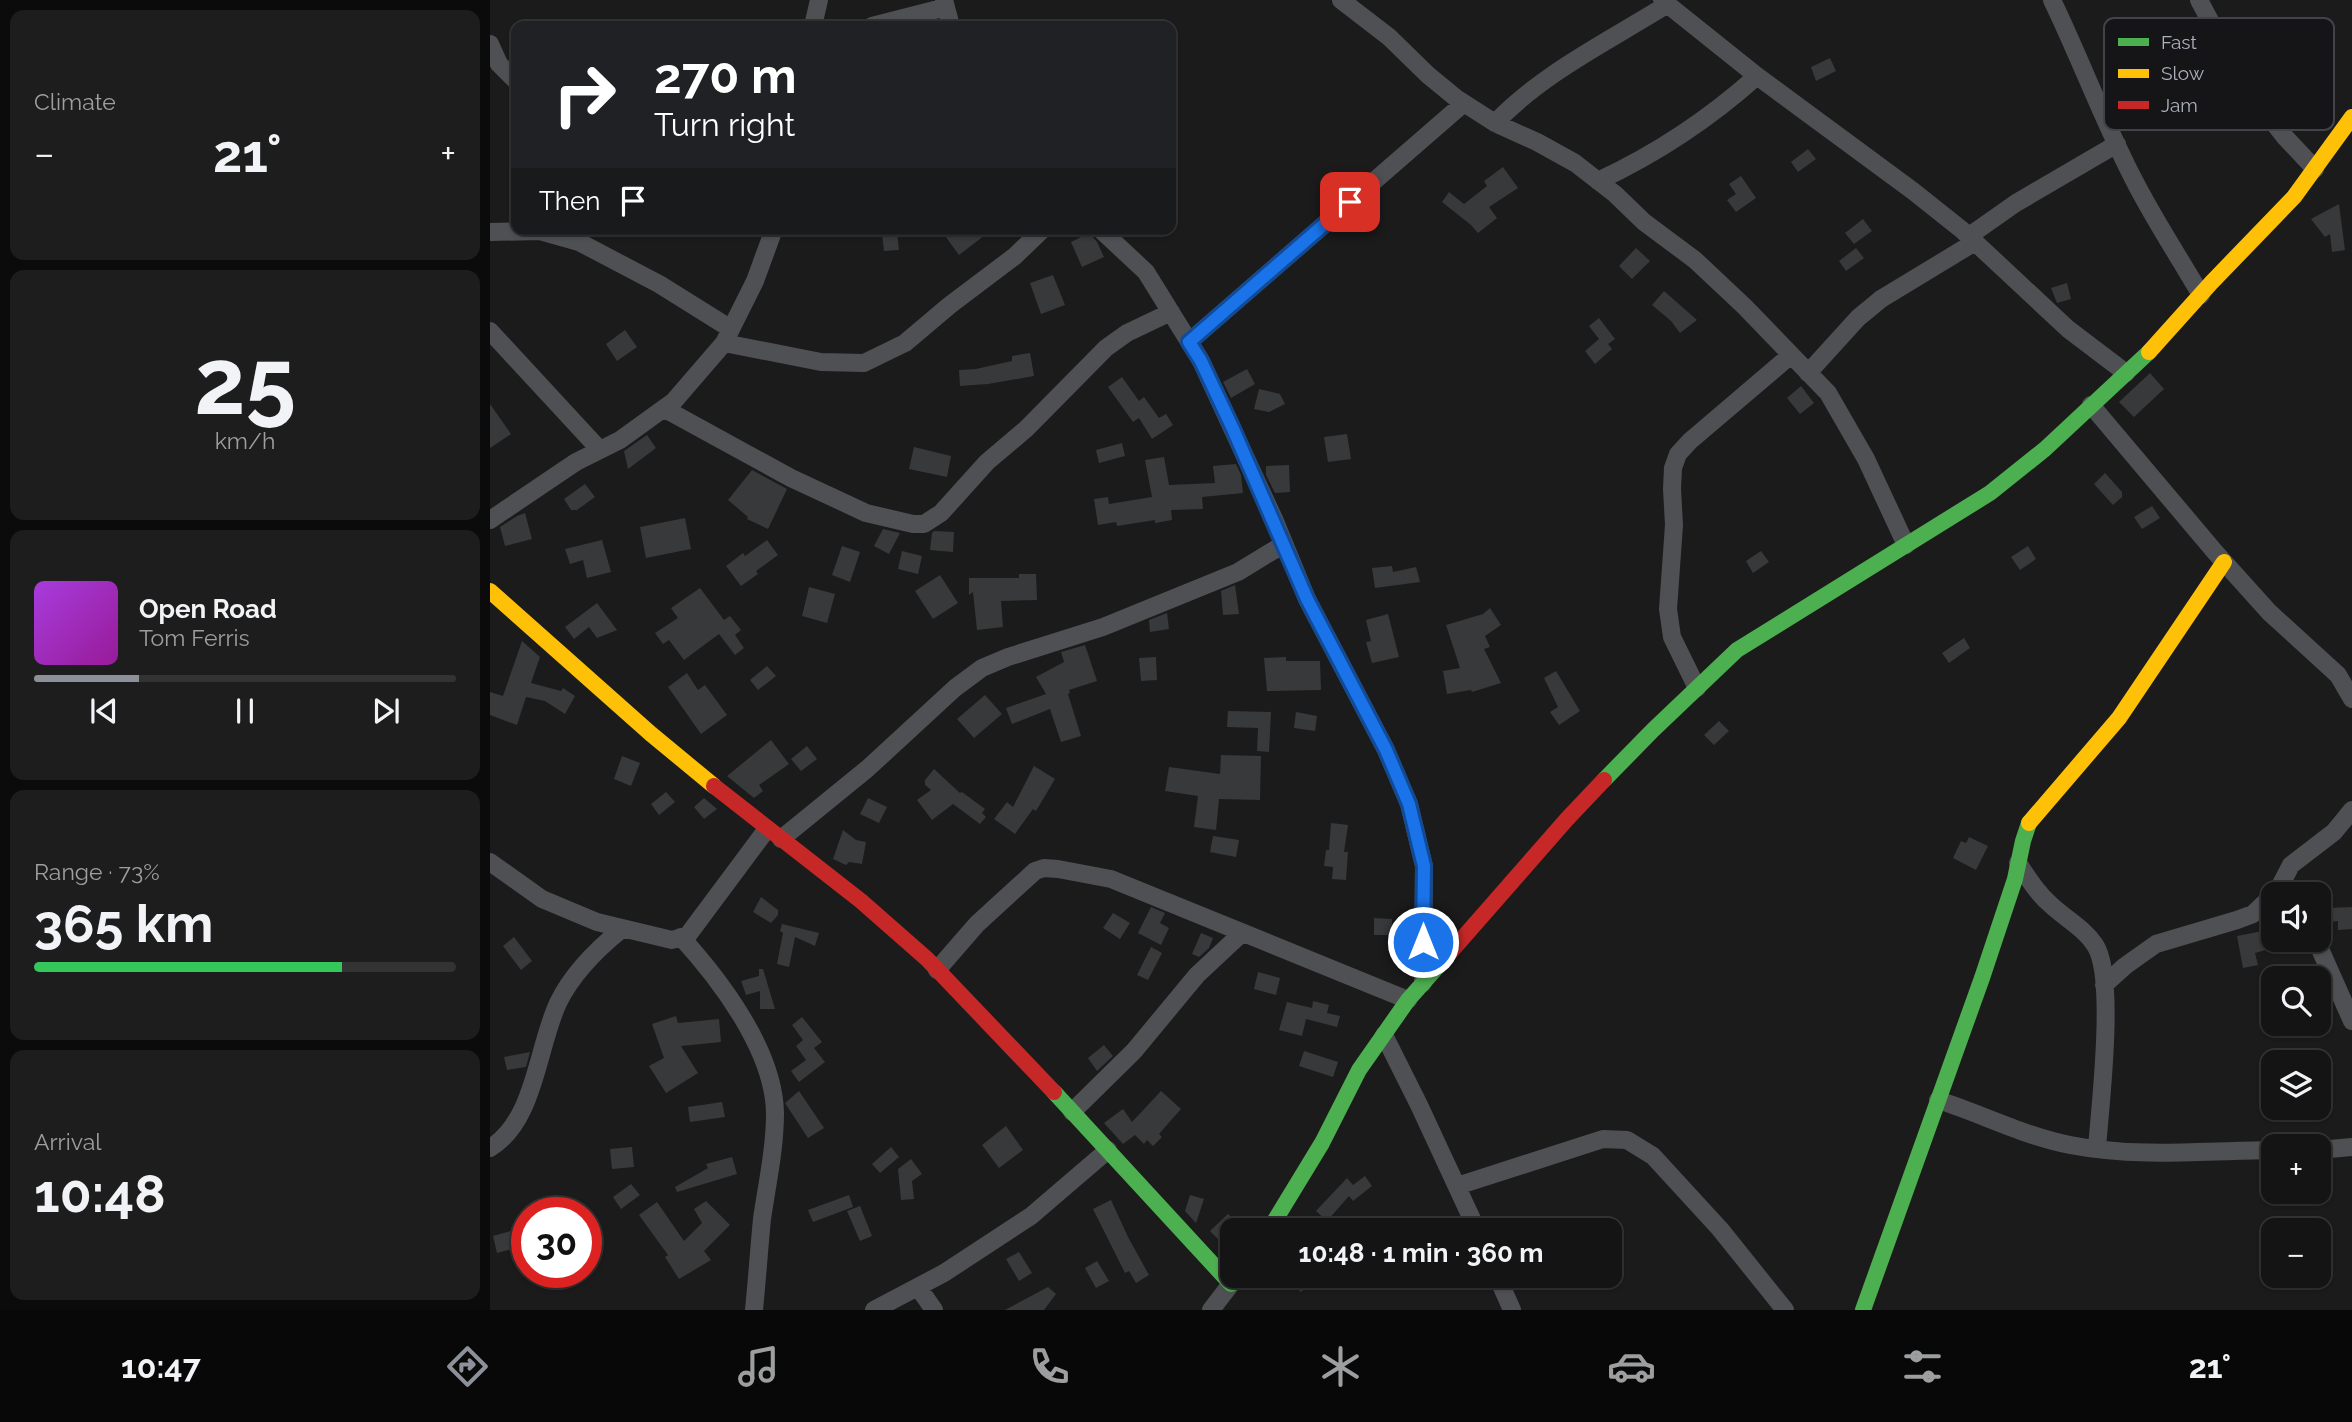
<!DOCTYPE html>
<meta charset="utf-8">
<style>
body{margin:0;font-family:Raleway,sans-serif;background:#1d1d1d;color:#f1f3f6;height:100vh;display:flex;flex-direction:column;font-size:26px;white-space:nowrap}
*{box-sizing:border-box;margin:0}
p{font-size:23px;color:#9d9ea0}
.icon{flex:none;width:38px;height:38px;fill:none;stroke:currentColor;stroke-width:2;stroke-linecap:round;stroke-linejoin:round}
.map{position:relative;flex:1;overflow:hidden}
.sheet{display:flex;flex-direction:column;gap:10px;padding:10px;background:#0b0b0b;width:490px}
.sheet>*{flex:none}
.top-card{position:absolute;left:21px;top:21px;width:665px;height:214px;border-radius:14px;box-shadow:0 2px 5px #0004,0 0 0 2px #333334;background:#202124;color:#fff;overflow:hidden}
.buttons{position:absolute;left:1771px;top:882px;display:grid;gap:14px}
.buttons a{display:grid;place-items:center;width:70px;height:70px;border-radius:14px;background:#141414;box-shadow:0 2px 5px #0004,0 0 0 2px #333334;font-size:35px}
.speed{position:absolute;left:21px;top:1197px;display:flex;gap:14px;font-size:35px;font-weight:700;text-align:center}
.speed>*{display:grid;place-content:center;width:91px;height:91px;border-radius:50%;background:#141414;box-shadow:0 2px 5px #0004,0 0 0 2px #333334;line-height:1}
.speed .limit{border:10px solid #d22;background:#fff;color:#111}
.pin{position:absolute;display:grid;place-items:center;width:60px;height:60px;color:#fff;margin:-30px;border-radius:14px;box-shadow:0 4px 10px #0006}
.me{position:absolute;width:77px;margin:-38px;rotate:0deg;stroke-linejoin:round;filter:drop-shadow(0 0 5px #0008)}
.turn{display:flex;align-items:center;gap:24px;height:147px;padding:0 28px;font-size:32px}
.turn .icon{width:91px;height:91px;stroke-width:2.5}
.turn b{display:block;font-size:49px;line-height:60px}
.then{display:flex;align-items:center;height:66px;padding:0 28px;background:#0003;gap:14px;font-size:26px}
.big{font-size:52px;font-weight:700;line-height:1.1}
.sheet .card{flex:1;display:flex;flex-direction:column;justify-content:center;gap:10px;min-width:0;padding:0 24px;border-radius:14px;background:#1d1d1d}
.sheet .dial{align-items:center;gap:0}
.dial b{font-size:91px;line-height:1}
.song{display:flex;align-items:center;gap:21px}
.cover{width:84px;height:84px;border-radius:10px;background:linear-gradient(135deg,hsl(280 70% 55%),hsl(300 70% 35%))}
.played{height:7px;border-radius:4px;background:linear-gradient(90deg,#8c9099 25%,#333334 25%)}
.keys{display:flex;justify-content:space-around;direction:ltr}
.heat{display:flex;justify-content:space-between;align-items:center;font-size:38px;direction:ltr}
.charge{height:10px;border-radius:5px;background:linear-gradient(90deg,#34c759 73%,#333334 0)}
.trip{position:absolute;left:730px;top:1218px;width:402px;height:70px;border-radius:14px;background:#141414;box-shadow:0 2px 5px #0004,0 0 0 2px #333334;font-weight:700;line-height:70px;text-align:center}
.tabs{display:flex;height:112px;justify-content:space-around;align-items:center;background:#080808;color:#9d9ea0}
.tabs .icon{width:49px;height:49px}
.tabs .current{color:#8c9099}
.tabs b{font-size:32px;color:#f1f3f6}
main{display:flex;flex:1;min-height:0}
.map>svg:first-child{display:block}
.building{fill:#38393b}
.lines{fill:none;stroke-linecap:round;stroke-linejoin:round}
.street{stroke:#4e5054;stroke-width:18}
.fast{stroke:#4caf50;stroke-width:16}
.slow{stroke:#ffc107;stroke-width:16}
.jam{stroke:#c62828;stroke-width:16}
.route-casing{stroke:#114b97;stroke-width:18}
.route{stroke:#1a73e8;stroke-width:12}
.key{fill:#151517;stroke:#424349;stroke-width:2}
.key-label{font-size:19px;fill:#acafbc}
</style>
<main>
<section class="sheet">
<div class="card"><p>Climate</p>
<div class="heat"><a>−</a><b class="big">21°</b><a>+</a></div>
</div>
<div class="card dial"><b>25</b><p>km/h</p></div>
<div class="card">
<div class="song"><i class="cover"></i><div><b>Open Road</b><p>Tom Ferris</p></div></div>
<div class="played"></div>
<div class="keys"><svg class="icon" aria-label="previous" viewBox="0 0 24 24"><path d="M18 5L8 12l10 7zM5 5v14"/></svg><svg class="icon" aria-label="pause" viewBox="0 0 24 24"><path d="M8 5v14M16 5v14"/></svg><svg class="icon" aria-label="next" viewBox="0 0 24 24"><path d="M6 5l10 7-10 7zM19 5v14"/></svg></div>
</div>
<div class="card"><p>Range · 73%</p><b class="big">365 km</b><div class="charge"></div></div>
<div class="card"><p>Arrival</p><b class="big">10:48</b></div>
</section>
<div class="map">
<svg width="1862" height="1310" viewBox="0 0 1862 1310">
<rect width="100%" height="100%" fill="#1b1b1b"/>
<path class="building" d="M 1340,58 L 1346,71 L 1326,81 L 1321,67 Z
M 1318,149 L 1326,159 L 1308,172 L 1301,162 Z
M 1013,167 L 1028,188 L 999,207 L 1007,218 L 988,233 L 981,225 L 952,202 L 959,192 L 974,204 L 997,186 L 994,181 Z
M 1251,176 L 1266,198 L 1246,212 L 1237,200 L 1246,194 L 1239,184 Z
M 1849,204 L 1855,250 L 1842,252 L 1840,234 L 1835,237 L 1821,219 Z
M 1373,219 L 1382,231 L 1364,244 L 1355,233 Z
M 450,229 L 503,229 L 469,255 Z
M 407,232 L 409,250 L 394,251 L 392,234 Z
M 599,233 L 607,242 L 614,257 L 592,267 L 581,242 Z
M 1146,248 L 1160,261 L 1142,279 L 1129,266 Z
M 1366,248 L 1374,258 L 1356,271 L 1349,261 Z
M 563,275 L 575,305 L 551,314 L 540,283 Z
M 1577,283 L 1581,299 L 1567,303 L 1561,288 Z
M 1174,291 L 1207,320 L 1190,333 L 1181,321 L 1162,305 Z
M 1109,318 L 1125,339 L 1118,344 L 1122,349 L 1105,364 L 1095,351 L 1109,339 L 1099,326 Z
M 135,330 L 147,347 L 127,361 L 116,344 Z
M 540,353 L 544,376 L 498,384 L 470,386 L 469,370 L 486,369 L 522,361 L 522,356 Z
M 757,369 L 765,384 L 741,398 L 733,382 Z
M 1660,373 L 1674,389 L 1644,417 L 1629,402 Z
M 632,377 L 649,401 L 654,397 L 669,418 L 676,414 L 683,425 L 662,439 L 649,418 L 643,422 L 618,387 Z
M 1311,386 L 1324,403 L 1310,414 L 1297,398 Z
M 769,389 L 790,394 L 795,404 L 779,412 L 764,409 Z
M 0,404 L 21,434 L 0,448 Z
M 857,434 L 861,459 L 838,462 L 834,437 Z
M 157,435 L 166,448 L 138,469 L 134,451 Z
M 632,443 L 635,456 L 609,463 L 606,450 Z
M 424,447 L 461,456 L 457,477 L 419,469 Z
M 674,457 L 679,485 L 725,483 L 723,466 L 746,464 L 751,475 L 753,493 L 712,497 L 713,509 L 681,510 L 682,520 L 665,523 L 665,520 L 627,526 L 626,522 L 608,525 L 604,499 L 618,497 L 619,504 L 662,497 L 655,460 Z
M 799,465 L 800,492 L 785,493 L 776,475 L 776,466 Z
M 262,470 L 297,489 L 278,529 L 257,519 L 258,517 L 238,500 Z
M 1615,473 L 1632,492 L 1632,497 L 1623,505 L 1604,484 Z
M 95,484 L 105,497 L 87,510 L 81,510 L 74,499 Z
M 1662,506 L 1670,518 L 1652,529 L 1644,517 Z
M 35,513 L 42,539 L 15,546 L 10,527 L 27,516 Z
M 195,518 L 201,549 L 156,558 L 150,527 Z
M 393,529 L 410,533 L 399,554 L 384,546 Z
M 444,531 L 464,532 L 463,552 L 440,550 L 442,533 Z
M 112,540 L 121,572 L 97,578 L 93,560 L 80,564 L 75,549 Z
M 277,540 L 288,555 L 266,571 L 268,574 L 251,586 L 236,566 L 253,553 L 255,556 Z
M 352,546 L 370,552 L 360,582 L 342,575 Z
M 1538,546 L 1546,559 L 1530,570 L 1521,557 Z
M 412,551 L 432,556 L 428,574 L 408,569 Z
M 1271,551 L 1279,562 L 1263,573 L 1256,561 Z
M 902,566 L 903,572 L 926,567 L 930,582 L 885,588 L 882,568 Z
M 529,574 L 546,574 L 547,600 L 511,601 L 513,627 L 487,630 L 483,592 L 479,595 L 479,578 L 529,578 Z
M 450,575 L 468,603 L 443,619 L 425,591 Z
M 745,585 L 749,614 L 733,615 L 731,591 Z
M 319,587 L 345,594 L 337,623 L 312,616 Z
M 210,588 L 234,620 L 240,616 L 251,630 L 245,635 L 254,648 L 245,655 L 229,634 L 194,660 L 179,640 L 173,644 L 165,633 L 188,618 L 181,608 Z
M 107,603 L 127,630 L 107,638 L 99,627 L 84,639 L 75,627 Z
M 1000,608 L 1011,625 L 995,636 L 1000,647 L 994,649 L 1011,683 L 982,692 L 981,690 L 957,694 L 953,671 L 970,668 L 956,625 L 993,614 Z
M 677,613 L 679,629 L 660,632 L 659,620 Z
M 898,614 L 909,657 L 882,663 L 876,642 L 881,641 L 876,620 Z
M 1474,638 L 1480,648 L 1459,663 L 1452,653 Z
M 32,641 L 50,657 L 41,683 L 71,691 L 73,688 L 85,696 L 75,714 L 55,701 L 36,697 L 27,725 L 0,715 L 0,692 L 13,696 Z
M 595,645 L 607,681 L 579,690 L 580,693 L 578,694 L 591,736 L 571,742 L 560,709 L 522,724 L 516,708 L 556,694 L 546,677 L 574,662 L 571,652 Z
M 666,657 L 667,680 L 651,681 L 649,658 Z
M 796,657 L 796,661 L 830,661 L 831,690 L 777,691 L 774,658 Z
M 277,666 L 286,676 L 268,690 L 260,680 Z
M 1066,671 L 1090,711 L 1069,725 L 1060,712 L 1068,707 L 1054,678 Z
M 197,673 L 208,690 L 215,685 L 237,715 L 211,734 L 178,687 Z
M 495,695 L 512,714 L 484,738 L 467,719 Z
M 738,711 L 781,712 L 779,752 L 767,751 L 768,728 L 737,727 Z
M 806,712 L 827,716 L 825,731 L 804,728 Z
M 1229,721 L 1239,731 L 1224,745 L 1214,735 Z
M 281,740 L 299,764 L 269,785 L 273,791 L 264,798 L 237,776 Z
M 317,746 L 327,759 L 311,771 L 301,759 Z
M 731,755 L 771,756 L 770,800 L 729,799 L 726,830 L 704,827 L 708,796 L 675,791 L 679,767 L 730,774 Z
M 132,756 L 150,763 L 141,786 L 124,779 Z
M 544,766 L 565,779 L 546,811 L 543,809 L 525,834 L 504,819 L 517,802 L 523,807 Z
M 444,769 L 470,793 L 472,792 L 495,809 L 492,813 L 496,817 L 490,824 L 463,804 L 442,820 L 427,800 L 441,790 L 435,785 L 435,780 Z
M 176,792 L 185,802 L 169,815 L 161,804 Z
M 214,798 L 227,809 L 214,819 L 204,807 Z
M 378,798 L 397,807 L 389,823 L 370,814 Z
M 841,823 L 858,825 L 854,852 L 858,852 L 856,880 L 842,879 L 843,867 L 834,866 L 836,850 L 839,850 Z
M 353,830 L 366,840 L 376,842 L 372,864 L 359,862 L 356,865 L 343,859 Z
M 723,836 L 749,840 L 746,857 L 720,852 Z
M 1479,837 L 1498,846 L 1486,870 L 1463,858 L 1471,841 L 1476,843 Z
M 271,897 L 288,910 L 288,915 L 281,923 L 263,912 Z
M 661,907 L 675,913 L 670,923 L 679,928 L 671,945 L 648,933 Z
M 1862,907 L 1862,929 L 1848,930 L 1848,921 L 1839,922 L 1839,908 Z
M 623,913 L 640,923 L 630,939 L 613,928 Z
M 884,918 L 902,919 L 902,935 L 884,935 Z
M 292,924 L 329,933 L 325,946 L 305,937 L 299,967 L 287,964 L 293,933 L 290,931 Z
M 1783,929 L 1783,948 L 1765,953 L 1768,965 L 1753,968 L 1747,936 Z
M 711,933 L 723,938 L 719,948 L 709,957 L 702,954 Z
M 905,934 L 922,937 L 922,956 L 903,953 Z
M 24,937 L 42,961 L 31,970 L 13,946 Z
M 661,947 L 672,953 L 658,980 L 647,975 Z
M 269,969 L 273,969 L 285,1009 L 270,1009 L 270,991 L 256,995 L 251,981 L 269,976 Z
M 768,972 L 790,978 L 786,995 L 764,989 Z
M 823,1001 L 839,1005 L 837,1013 L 850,1016 L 847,1027 L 816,1019 L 812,1036 L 789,1030 L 797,1002 L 822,1008 Z
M 186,1016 L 188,1023 L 229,1019 L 231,1042 L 191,1046 L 208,1073 L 176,1093 L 159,1066 L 174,1058 L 162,1024 Z
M 312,1017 L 332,1042 L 324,1048 L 335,1062 L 309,1082 L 301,1071 L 316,1060 L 306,1046 L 313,1040 L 302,1025 Z
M 614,1045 L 623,1056 L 607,1071 L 598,1058 Z
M 814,1051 L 848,1062 L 843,1077 L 809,1066 Z
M 40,1052 L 36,1067 L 17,1070 L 14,1057 Z
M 309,1091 L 334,1128 L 318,1138 L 295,1103 Z
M 671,1091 L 691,1109 L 669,1134 L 672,1137 L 663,1146 L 657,1140 L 654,1144 L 645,1135 L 633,1144 L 614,1123 L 633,1109 L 642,1122 Z
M 232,1102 L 235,1117 L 200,1122 L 198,1107 Z
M 516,1126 L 533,1150 L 509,1168 L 492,1145 Z
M 142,1147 L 144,1167 L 122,1169 L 120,1149 Z
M 401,1147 L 409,1157 L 390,1173 L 382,1164 Z
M 242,1157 L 247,1174 L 187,1192 L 185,1187 L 218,1168 L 216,1164 Z
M 421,1159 L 432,1174 L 422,1181 L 424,1199 L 411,1200 L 408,1169 Z
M 875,1176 L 882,1186 L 863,1201 L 859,1196 L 837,1221 L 826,1211 L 857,1178 L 863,1185 Z
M 141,1184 L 150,1195 L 131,1209 L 123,1197 Z
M 359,1195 L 363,1207 L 323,1222 L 318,1210 Z
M 700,1195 L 714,1199 L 706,1223 L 695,1211 Z
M 621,1200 L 638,1237 L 659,1275 L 646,1283 L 639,1271 L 635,1273 L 603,1209 Z
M 216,1201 L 240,1225 L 214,1251 L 221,1260 L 189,1279 L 175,1257 L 178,1255 L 149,1215 L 167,1202 L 194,1241 L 212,1223 L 204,1209 Z
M 370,1206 L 382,1236 L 370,1241 L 357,1211 Z
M 738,1214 L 751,1226 L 747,1230 L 742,1230 L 742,1235 L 733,1244 L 720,1231 Z
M 24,1230 L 29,1247 L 7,1253 L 3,1236 Z
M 529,1252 L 542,1273 L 529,1281 L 516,1259 Z
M 607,1261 L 619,1281 L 606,1288 L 595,1268 Z
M 802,1276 L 842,1276 L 810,1292 Z
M 558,1287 L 566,1294 L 554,1310 L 515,1310 Z"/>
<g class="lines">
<path class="street" d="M 454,0 L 461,26
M 851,0 L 899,37 L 938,75 L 966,98 L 1005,123 L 1047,142 L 1085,163 L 1125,194 L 1154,222 L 1205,260 L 1255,307 L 1338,393 L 1376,459 L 1416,545
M 1172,0 L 1267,76 L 1423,191 L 1472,230 L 1578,329 L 1636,373
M 1562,0 C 1591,60 1614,123 1645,182 C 1665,221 1689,257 1711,295
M 1709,0 L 1754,85 L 1794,136 L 1825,169
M 323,26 L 329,0
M 382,26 L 456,7
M 0,44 L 9,64 L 26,81
M 1005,123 C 1054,72 1119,41 1178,4
M 1108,181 C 1166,154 1219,119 1267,76
M 610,229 L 656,272 L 711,361 L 784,519 L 817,599 L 896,750 L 919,804 L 934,866 L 933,983
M 0,232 L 50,231 L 89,242 L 169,284 L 241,329
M 1479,236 L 1526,203 L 1627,144
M 0,331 L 110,450
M 699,342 L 974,103
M 234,343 L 331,362 L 374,363 L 415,343 L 460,305 L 525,256 L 553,229
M 1318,373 L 1368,318 L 1391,299 L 1485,242
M 1601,405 L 1725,552 L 1779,612 L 1848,675 L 1862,699
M 175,409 L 301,478 L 376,513 L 423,524 L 434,524 L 451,513 L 497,462 L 536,429 L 616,348 L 637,333 L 681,312
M 0,520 L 86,462 L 130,440 L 184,401 L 234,343 L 265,281 L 284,229
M 1207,688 L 1182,637 L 1178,609 L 1184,525 L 1182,489 L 1183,468 L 1188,454 L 1200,441 L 1301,355
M 291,839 L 377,769 L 465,688 L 492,668 L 518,657 L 613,627 L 748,572 L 794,544
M 0,862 L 52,899 L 107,922 L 182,940 L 198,935 L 277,829
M 1528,863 C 1538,878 1547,893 1561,905 C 1576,919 1594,928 1605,945 C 1626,976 1610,1107 1607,1148
M 1787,892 L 1801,865 L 1844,832 L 1862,810
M 191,937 C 231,981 284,1051 285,1113 C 285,1149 277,1184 272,1219 C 269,1250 267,1280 264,1310
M 1826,940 L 1862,1021
M 447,970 L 487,924 L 545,871 L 554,868 L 568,869 L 621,879 L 918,1000
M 1614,985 L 1635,966 L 1666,944 L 1747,920 L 1763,914 L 1783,895
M 894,1035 L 929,1105 L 987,1230
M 1448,1100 C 1492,1114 1534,1136 1580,1145 C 1646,1158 1716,1151 1783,1150
M 582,1112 L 644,1051 L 707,975 L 752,933
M 0,1148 C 45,1121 47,1048 68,1003 C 82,974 107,949 132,929
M 1829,1150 L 1862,1147
M 967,1186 L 1113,1139 L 1137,1140 L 1163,1156 L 1230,1229 L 1295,1310
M 1007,1276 L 1022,1310
M 428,1287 L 444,1310
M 384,1310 L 454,1273 L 541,1216 L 618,1150
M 721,1310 L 747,1276"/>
<path class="fast" d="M 1114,780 L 1163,730 L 1247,650 L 1500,493 L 1555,449 L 1659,352
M 564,1092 L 741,1284
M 779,1230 L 832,1143 L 869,1070 L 918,1000 L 950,964
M 1373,1310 L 1492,978 L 1525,879 L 1533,841 L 1539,823"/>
<path class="slow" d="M 1659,352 L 1721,283 L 1804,197 L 1862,117
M 0,591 L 161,734 L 224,786
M 1539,823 L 1629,718 L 1734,562"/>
<path class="jam" d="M 224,786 L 371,901 L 437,959 L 564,1092
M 950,964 L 1077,819 L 1114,780"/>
</g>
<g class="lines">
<defs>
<path id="route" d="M 860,202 L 699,342 L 711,361 L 743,429 L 817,599 L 896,750 L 919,804 L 934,866 L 933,942"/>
</defs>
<use href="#route" class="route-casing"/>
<use href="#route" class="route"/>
</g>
<rect x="1614" y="18" width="230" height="112" rx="10" class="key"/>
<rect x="1628" y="38" width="31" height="8" fill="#4caf50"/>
<rect x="1628" y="69" width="31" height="9" fill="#ffc107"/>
<rect x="1628" y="101" width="31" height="8" fill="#c62828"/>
<g class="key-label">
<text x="1671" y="49">Fast</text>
<text x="1671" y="80">Slow</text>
<text x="1671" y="112">Jam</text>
</g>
</svg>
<div class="buttons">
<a><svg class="icon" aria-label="sound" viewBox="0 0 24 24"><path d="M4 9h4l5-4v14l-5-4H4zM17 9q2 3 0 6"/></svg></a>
<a><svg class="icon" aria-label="search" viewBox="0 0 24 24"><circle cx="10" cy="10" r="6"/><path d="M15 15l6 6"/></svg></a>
<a><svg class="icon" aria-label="layers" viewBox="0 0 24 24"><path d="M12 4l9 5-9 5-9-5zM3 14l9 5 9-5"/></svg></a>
<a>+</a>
<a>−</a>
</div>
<div class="speed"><div class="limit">30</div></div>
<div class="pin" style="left:860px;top:202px;background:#d93025"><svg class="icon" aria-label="arrive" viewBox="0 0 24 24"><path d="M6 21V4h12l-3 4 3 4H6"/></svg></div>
<svg class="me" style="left:933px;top:942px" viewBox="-20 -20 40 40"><circle r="17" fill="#1a73e8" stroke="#fff" stroke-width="3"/><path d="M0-11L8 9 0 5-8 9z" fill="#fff"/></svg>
<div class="trip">10:48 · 1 min · 360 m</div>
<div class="top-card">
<div class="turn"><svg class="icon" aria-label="right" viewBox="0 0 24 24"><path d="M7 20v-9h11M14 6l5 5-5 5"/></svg><div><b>270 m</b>Turn right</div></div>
<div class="then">Then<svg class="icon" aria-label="arrive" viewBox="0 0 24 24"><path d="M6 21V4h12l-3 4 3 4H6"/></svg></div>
</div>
</div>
</main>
<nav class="tabs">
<b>10:47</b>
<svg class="icon current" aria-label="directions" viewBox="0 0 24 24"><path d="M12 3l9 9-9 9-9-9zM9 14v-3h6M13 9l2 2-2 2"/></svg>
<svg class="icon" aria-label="music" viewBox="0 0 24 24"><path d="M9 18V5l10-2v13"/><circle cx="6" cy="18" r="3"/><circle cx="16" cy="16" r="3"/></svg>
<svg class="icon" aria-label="phone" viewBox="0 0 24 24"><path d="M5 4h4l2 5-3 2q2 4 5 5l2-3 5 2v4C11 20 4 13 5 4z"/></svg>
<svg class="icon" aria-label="climate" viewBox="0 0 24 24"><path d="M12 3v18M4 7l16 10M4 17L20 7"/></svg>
<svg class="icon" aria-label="car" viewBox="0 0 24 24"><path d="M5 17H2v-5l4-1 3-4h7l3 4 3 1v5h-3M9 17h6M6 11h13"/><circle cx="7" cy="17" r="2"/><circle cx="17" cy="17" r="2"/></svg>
<svg class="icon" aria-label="filters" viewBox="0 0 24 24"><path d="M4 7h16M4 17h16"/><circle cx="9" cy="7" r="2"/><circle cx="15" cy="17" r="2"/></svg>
<b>21°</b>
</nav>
